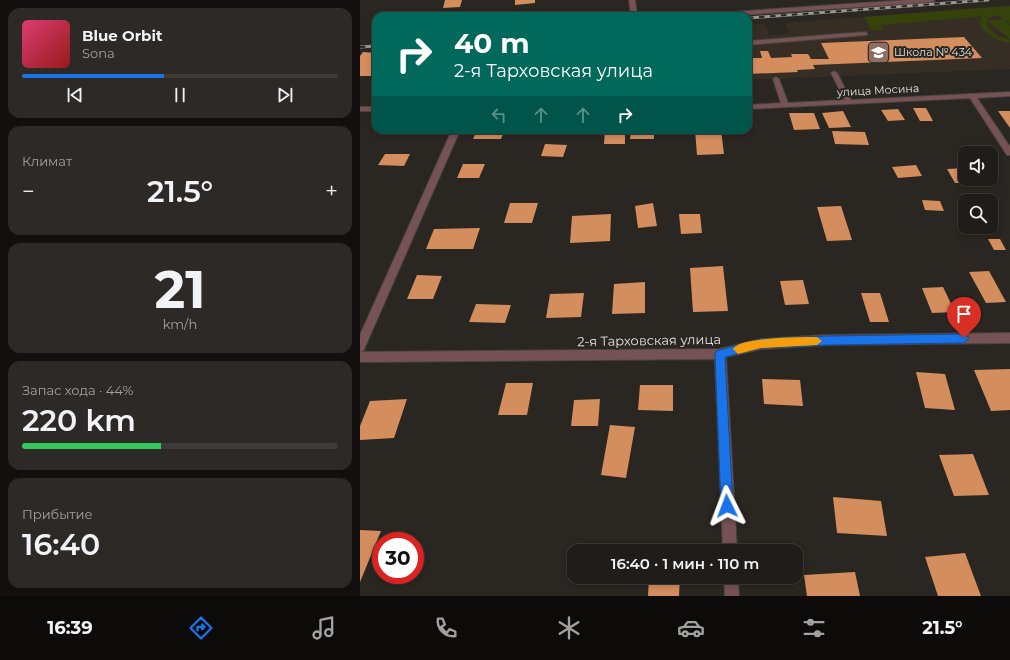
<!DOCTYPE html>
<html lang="ru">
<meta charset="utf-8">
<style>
body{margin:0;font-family:Montserrat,sans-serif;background:#2d2926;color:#f1f3f6;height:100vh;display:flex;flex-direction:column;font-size:15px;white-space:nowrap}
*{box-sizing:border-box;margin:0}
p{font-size:13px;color:#a2a1a2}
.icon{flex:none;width:22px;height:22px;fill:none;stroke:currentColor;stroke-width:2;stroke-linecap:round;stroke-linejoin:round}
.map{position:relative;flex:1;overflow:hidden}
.drawer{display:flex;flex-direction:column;gap:8px;padding:8px;background:#120f0e;width:360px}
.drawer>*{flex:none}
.hud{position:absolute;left:12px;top:12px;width:380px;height:122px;border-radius:12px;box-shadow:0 2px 6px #0003,0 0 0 1px #3d3a38;background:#00695c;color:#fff;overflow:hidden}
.fabs{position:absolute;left:598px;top:146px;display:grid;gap:8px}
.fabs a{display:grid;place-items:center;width:40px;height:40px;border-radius:8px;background:#201c19;box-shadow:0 2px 6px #0003,0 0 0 1px #3d3a38;font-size:20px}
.speed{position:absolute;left:12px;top:532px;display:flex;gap:8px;font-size:20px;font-weight:700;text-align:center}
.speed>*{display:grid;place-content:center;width:52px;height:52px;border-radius:50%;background:#201c19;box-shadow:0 2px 6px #0003,0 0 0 1px #3d3a38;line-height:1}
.speed .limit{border:6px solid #d22;background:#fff;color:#111}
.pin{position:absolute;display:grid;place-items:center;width:34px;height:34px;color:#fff;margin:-41px -17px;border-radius:50% 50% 50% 0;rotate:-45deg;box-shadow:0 0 4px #0007}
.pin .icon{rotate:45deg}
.me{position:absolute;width:44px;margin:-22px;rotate:357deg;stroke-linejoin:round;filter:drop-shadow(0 0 3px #0008)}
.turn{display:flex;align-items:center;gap:14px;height:84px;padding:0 16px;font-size:18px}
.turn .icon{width:52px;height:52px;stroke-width:2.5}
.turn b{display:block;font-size:28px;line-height:34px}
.lanes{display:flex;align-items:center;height:38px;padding:0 16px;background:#0003;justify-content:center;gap:20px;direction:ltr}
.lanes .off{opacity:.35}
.big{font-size:30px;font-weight:600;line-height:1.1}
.drawer .tile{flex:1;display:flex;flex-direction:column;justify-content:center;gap:6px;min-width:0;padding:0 14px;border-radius:12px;background:#2d2926}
.drawer .dial{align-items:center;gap:0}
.dial b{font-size:52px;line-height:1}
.song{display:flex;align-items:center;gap:12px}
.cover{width:48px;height:48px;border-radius:6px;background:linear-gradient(135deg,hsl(340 70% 55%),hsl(0 70% 35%))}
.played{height:4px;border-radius:2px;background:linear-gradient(90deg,#1a73e8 45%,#3d3a38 45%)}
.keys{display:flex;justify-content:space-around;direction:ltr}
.heat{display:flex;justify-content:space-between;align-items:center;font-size:22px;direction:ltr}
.charge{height:6px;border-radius:3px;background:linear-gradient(90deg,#34c759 44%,#3d3a38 0)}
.trip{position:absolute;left:207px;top:544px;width:236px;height:40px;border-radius:12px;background:#201c19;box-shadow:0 2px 6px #0003,0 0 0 1px #3d3a38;font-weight:600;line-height:40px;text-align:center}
.dock{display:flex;height:64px;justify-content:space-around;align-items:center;background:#0d0b0a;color:#a2a1a2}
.dock .icon{width:28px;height:28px}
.dock .active{color:#1a73e8}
.dock b{font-size:18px;color:#f1f3f6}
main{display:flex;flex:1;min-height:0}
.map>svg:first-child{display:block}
.built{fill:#362e25}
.green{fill:#35430a}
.building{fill:#d48d5d}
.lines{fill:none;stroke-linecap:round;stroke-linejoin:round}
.minor-casing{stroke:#47443f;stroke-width:2}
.minor{fill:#765255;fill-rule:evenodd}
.rail-casing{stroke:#9a9692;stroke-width:3}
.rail{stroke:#2a2621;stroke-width:2;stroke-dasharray:5.5;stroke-linecap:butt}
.route{fill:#1a73e8;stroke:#114b97}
.slow{fill:#f59e0b}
.labels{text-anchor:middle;stroke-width:4;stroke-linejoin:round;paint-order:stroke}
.far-poi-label{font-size:11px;fill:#e2dfdc;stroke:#2a2621;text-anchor:start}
.far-street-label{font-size:11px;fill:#e2dfdc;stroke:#2a2621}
.street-label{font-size:13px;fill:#e2dfdc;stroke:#2a2621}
</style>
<main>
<section class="drawer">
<div class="tile">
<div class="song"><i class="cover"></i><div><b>Blue Orbit</b><p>Sona</p></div></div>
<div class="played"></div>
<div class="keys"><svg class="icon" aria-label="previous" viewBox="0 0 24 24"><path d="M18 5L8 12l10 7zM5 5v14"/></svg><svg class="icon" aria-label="pause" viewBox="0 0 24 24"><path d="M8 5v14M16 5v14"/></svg><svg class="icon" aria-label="next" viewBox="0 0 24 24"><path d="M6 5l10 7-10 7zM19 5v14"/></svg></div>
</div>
<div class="tile"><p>Климат</p>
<div class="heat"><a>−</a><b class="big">21.5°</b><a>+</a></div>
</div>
<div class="tile dial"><b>21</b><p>km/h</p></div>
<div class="tile"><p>Запас хода · 44%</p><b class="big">220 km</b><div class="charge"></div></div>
<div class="tile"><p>Прибытие</p><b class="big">16:40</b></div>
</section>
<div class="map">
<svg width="650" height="596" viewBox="0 0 650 596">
<rect width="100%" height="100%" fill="#2a2621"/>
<path class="built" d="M 650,5 L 650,69 L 388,80 L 388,25 L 405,24 L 410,35 L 429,33 L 425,23 Z"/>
<path class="green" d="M 650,6 L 650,24 L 639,15 C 632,16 628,17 626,25 L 637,36 L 650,40 L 650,43 C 637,41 627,35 619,24 L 622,16 L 521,25 L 523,30 L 511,30 L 504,17 Z
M 643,19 L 650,26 L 650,39 L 627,21 Z"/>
<path class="building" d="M 85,0 L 102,0 L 100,7 L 83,8 Z
M 155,0 L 175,0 L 175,3 L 155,5 Z
M 52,11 L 61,11 L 60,16 L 50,16 Z
M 604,37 L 622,58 L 453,65 L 455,69 L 437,70 L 438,72 L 388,74 L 388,58 L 402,58 L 400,51 L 408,51 L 411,58 L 432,57 L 431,54 L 448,54 L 451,59 L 469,59 L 461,43 Z
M 3,52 L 16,53 L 16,76 L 0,76 L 0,56 Z
M 553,108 L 566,108 L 573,121 L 560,121 Z
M 538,109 L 545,120 L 528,121 L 521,110 Z
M 483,111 L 491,127 L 469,128 L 462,113 Z
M 638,111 L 650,111 L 650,128 Z
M 429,113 L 454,113 L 460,129 L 434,130 Z
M 31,130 L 67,130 L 66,134 L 29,134 Z
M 117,130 L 145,130 L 141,139 L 113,139 Z
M 245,130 L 265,130 L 265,144 L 244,144 Z
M 271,130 L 294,130 L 294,139 L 270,139 Z
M 335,130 L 361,130 L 364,154 L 337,155 Z
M 472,131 L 505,132 L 509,145 L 475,144 Z
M 185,144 L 207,145 L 203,157 L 181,156 Z
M 25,154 L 50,154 L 44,166 L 18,165 Z
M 103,164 L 125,164 L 119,178 L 97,178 Z
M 556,165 L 562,176 L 538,178 L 532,167 Z
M 605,168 L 605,179 L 623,179 L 625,181 L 595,183 L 587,169 Z
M 562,200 L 580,201 L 584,211 L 565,210 Z
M 150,203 L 178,203 L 172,223 L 144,223 Z
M 293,203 L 297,226 L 278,228 L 275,206 Z
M 481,206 L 492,240 L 467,241 L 457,207 Z
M 251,214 L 250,241 L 210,243 L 212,216 Z
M 319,214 L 340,214 L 342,233 L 321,234 Z
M 120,228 L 113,249 L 66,249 L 74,229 Z
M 628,239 L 640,239 L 646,250 L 634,250 Z
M 363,266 L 368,311 L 333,312 L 330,268 Z
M 629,271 L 646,302 L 626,303 L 609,272 Z
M 57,275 L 82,276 L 73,299 L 47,299 Z
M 443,280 L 449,304 L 425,305 L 420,281 Z
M 285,282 L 285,313 L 252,314 L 254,284 Z
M 583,287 L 595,312 L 572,313 L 562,288 Z
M 224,293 L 221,317 L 186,318 L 190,294 Z
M 501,293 L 520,293 L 529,322 L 510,322 Z
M 116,304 L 151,305 L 145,323 L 109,322 Z
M 650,369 L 650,410 L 631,411 L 614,370 Z
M 556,372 L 585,374 L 595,410 L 565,408 Z
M 402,379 L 440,380 L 443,406 L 404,404 Z
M 146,383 L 173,383 L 167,415 L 138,415 Z
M 280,385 L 313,385 L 313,411 L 278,410 Z
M 47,399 L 34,438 L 0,440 L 0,426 L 10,401 Z
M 240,399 L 238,426 L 211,426 L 214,400 Z
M 250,425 L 275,427 L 266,478 L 241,475 Z
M 613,454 L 629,495 L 594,496 L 579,455 Z
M 473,497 L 521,501 L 527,536 L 477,533 Z
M 0,530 L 21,531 L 0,582 Z
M 605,553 L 621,596 L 578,596 L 565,557 Z
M 495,572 L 500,596 L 447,596 L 444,575 Z
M 289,577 L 320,577 L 319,596 L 288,596 Z"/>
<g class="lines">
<defs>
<path id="minor" d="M 269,0 L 275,0 L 277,16 L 271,16 Z
M 548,0 L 575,0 L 572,2 L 366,16 L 338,16 L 341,14 Z
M 505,32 L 507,33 L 507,35 L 388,45 L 388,41 Z
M 474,71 L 477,73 L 491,100 L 650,92 L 650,96 L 617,98 L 650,147 L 650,155 L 647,155 L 610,98 L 388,109 L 388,105 L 421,103 L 413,79 L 416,77 L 419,79 L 428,103 L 485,100 L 471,73 Z
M 0,107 L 16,107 L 16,111 L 0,111 Z
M 92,130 L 100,130 L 5,347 L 4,350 L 0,352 L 0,335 Z
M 650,333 L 650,343 L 467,345 L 401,349 L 366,357 L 377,551 L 363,551 L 355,359 L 0,362 L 0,352 L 360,349 L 401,339 L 467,335 Z
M 364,577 L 378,577 L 379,596 L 365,596 Z"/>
</defs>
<use href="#minor" class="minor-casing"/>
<use href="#minor" class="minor"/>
<defs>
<path id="rail" d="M 388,18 L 628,0
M 0,47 L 16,46"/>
</defs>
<use href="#rail" class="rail-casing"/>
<use href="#rail" class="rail"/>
</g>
<path class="route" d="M 604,334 L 609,338 L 604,343 L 467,345 L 401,348 L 365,357 L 373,506 L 372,510 L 367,511 L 363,510 L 361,506 L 355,354 L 356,351 L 401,339 L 467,336 Z"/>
<path class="slow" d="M 457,337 L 462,341 L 457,345 L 401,348 L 378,354 L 373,349 C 379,337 443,337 457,337 Z"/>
<defs>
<symbol id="school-square" viewBox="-11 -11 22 22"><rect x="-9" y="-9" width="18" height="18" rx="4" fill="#8d6e63" stroke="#2a2621"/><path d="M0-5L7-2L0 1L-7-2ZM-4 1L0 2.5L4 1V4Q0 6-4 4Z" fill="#fff"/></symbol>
</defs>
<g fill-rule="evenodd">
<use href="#school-square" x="506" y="40" width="25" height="25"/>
</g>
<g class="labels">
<g class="far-poi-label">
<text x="534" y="56">Школа № 434</text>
</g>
<g class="far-street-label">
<text transform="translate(518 90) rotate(-3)" y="4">улица Мосина</text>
</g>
<g class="street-label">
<text transform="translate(289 340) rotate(-1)" y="5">2-я Тарховская улица</text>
</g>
</g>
</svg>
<div class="fabs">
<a><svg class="icon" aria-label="sound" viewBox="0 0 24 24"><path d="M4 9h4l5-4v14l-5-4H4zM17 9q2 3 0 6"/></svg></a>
<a><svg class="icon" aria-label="search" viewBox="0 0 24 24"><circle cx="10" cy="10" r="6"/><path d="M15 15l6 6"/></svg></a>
</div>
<div class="speed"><div class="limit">30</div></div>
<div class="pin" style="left:604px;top:338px;background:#d93025"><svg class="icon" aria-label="arrive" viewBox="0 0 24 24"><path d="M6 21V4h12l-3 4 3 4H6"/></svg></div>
<svg class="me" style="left:367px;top:506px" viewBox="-20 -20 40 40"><path d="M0-17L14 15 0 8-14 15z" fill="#1a73e8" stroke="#fff" stroke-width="4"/></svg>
<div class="trip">16:40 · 1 мин · 110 m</div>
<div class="hud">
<div class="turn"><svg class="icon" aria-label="right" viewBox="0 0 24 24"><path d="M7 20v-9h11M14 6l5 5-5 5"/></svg><div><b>40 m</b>2-я Тарховская улица</div></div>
<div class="lanes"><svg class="icon off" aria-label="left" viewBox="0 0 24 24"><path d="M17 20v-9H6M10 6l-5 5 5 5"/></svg><svg class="icon off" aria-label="ahead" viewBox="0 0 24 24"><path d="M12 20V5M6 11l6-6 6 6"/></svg><svg class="icon off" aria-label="ahead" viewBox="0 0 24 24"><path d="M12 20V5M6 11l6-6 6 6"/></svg><svg class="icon" aria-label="right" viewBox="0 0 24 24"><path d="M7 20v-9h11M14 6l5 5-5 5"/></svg></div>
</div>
</div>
</main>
<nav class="dock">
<b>16:39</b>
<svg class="icon active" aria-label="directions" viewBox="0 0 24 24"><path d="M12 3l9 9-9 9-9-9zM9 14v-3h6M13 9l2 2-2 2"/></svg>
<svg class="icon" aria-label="music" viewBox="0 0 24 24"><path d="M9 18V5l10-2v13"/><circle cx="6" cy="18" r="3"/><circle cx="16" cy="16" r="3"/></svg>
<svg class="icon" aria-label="phone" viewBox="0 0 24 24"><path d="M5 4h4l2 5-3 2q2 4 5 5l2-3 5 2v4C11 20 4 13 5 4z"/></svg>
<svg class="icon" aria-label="climate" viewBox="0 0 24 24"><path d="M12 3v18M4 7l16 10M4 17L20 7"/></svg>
<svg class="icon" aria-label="car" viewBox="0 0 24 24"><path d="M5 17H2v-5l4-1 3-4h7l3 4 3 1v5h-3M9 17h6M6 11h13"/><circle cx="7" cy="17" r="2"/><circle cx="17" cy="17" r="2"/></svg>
<svg class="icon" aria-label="filters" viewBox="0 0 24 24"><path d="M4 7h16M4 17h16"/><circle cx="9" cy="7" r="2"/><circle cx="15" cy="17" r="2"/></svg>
<b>21.5°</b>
</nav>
